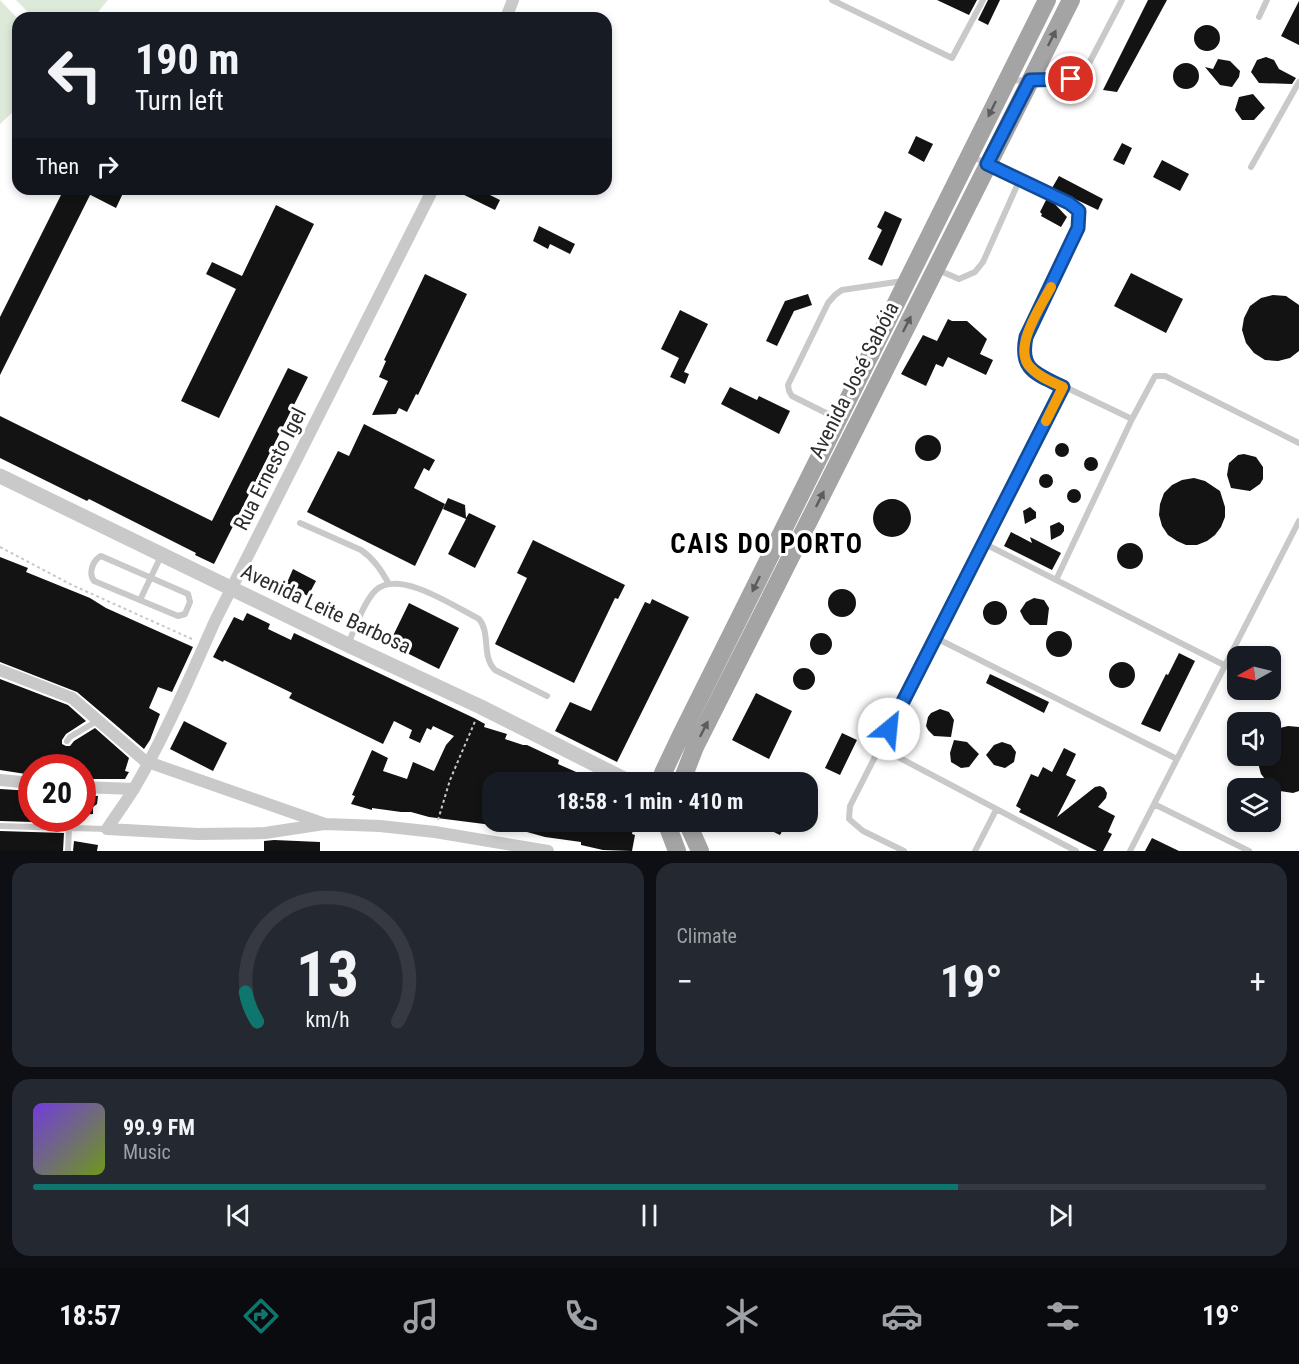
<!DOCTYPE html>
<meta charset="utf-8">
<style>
body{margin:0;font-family:"Roboto Condensed",sans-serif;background:#242831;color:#f1f3f6;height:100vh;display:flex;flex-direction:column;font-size:22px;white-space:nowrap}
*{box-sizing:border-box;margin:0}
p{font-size:20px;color:#9ea1a6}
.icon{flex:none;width:33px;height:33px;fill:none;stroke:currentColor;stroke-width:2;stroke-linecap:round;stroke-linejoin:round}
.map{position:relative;height:851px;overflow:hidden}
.sheet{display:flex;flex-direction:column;gap:12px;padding:12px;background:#0d0f14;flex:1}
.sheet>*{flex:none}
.top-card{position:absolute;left:12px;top:12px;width:600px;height:183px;border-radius:18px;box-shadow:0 3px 9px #0003;background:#171b24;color:#f1f3f6;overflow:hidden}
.needle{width:39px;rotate:262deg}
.controls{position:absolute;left:1227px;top:646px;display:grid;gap:12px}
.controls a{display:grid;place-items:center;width:54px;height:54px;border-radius:12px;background:#171b24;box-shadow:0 3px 9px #0003;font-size:30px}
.speed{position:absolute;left:18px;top:754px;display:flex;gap:12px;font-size:30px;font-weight:700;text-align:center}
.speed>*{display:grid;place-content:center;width:78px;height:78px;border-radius:50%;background:#171b24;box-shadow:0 3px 9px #0003;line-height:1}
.speed .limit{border:9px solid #d22;background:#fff;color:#111}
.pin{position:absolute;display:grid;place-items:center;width:51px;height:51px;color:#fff;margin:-26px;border:3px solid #fff;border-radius:50%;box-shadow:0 2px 6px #0007}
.me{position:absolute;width:66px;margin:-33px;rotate:28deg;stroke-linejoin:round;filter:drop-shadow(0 0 4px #0008)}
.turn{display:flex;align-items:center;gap:21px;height:126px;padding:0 24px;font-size:27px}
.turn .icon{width:78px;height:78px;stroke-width:2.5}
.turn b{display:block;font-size:42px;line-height:51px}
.then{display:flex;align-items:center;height:57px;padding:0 24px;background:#0003;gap:12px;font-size:22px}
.big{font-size:45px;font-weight:700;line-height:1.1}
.sheet .tile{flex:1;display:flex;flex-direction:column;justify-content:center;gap:9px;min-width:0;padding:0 21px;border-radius:18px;background:#242831}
.sheet .dial{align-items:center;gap:0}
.dial svg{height:156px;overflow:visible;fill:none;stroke:#363941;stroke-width:7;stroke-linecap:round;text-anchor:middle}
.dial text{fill:#f1f3f6;stroke:none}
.song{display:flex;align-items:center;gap:18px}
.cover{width:72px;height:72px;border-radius:9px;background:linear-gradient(135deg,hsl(260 70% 55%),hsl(80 70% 35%))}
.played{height:6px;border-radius:3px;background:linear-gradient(90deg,#0f766e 75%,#363941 75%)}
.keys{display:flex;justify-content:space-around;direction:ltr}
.heat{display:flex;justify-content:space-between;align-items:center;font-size:33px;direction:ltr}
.sheet .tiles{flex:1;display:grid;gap:12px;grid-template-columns:1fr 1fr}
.tile:last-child{grid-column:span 2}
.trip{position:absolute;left:482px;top:772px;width:336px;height:60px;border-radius:18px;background:#171b24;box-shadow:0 3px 9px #0003;font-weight:700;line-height:60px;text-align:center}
.dock{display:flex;height:96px;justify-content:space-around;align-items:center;background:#090b0e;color:#9ea1a6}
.dock .icon{width:42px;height:42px}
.dock .selected{color:#0f766e}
.dock b{font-size:27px;color:#f1f3f6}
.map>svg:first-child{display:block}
.green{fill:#deead9}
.building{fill:#131313}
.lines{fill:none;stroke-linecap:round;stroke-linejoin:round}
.path{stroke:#c9c9c9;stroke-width:2;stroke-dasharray:3 3;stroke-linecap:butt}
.service{stroke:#c9c9c9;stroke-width:6}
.minor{stroke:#c9c9c9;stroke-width:12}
.tertiary{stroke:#c9c9c9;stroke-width:15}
.primary{stroke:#a4a4a4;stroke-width:18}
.oneway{fill:#5c5c5c}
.route-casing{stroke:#114b97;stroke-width:15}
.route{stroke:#1a73e8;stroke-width:10}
.slow{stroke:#f59e0b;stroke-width:10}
.labels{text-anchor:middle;stroke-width:6;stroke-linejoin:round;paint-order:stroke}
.street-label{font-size:21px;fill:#2c2c2c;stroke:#fff}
.district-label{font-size:27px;font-weight:bold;letter-spacing:1.5px;fill:#000;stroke:#fff}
</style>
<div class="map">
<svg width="1299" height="851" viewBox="0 0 1299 851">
<rect width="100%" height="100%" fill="#fff"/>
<path class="green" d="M 0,0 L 18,19 L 18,107 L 0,124 Z
M 16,0 L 108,0 L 93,18 L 34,18 Z"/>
<path class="building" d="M 937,0 L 977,0 L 969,15 Z
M 988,0 L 1000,0 L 988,25 L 978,20 Z
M 1148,0 L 1167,0 L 1117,92 L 1103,90 Z
M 1299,1 L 1299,45 L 1281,36 Z
M1194 38a13 13 0 1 1 26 0a13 13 0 1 1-26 0Z
M 1266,57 L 1274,60 L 1279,69 L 1296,78 L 1292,84 L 1259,83 L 1251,72 L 1257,60 Z
M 1218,59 L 1230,61 L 1240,71 L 1239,77 L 1232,87 L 1220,85 L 1205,67 L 1213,69 Z
M1173 76a13 13 0 1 1 26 0a13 13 0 1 1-26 0Z
M 1253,94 L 1265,108 L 1254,120 L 1242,120 L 1235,110 L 1239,97 Z
M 916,136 L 933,144 L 924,162 L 908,153 Z
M 1122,143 L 1132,148 L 1124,165 L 1113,160 Z
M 1162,160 L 1189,174 L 1180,191 L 1153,177 Z
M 1059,176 L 1103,199 L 1098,210 L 1052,188 Z
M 64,189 L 78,189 L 90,195 L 0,375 L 0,317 Z
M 79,189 L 125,189 L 116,208 Z
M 452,189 L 478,189 L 500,200 L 495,210 Z
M 1047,198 L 1052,201 L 1067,217 L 1061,227 L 1041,216 L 1042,214 L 1040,212 Z
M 276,205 L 314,224 L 219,418 L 181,401 L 236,289 L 206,274 L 212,262 L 242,276 Z
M 885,211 L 902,219 L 882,266 L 868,259 L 882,230 L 877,227 Z
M 539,226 L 575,244 L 570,254 L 550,244 L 548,249 L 533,241 Z
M 1131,273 L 1183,299 L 1166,333 L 1114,306 Z
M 425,274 L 467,294 L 418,395 L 416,394 L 407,412 L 399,408 L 396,414 L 372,415 L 388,381 L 379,377 L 386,361 L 384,360 Z
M 808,294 L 812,305 L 794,311 L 777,346 L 766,341 L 785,301 Z
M 1273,295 L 1286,296 L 1299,305 L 1299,351 L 1290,358 L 1278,361 L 1265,360 L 1254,353 L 1246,343 L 1242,330 L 1244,318 L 1250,306 L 1261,298 Z
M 680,310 L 708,324 L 684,372 L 689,374 L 685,384 L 670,377 L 679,358 L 661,349 Z
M 948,319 L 952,321 L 967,321 L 987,339 L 980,354 L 993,360 L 986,375 L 948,357 L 943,367 L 936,364 L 926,386 L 901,374 L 923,335 L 937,341 Z
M 288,368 L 308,377 L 214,564 L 195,555 L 196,553 L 89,499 L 87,501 L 0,458 L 0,416 L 212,521 Z
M 730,387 L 757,400 L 759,396 L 790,411 L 779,434 L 721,404 Z
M 364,424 L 435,460 L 429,471 L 424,468 L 414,488 L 445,504 L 415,566 L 307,512 L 338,451 L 349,456 Z
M915 448a13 13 0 1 1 26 0a13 13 0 1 1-26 0Z
M1055 450a7 7 0 1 1 14 0a7 7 0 1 1-14 0Z
M 1244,454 L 1256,457 L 1263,467 L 1263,479 L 1260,484 L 1250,491 L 1231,488 L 1227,475 L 1229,463 L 1238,455 Z
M1084 464a7 7 0 1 1 14 0a7 7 0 1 1-14 0Z
M1039 481a7 7 0 1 1 14 0a7 7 0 1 1-14 0Z
M 1194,478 L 1205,481 L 1220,491 L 1225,507 L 1225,517 L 1221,527 L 1215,535 L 1207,541 L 1197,545 L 1186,545 L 1177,541 L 1168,535 L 1162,526 L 1159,515 L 1160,504 L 1164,493 L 1172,485 L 1182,480 Z
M1067 496a7 7 0 1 1 14 0a7 7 0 1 1-14 0Z
M 448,498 L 465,505 L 466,518 L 469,513 L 496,526 L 475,568 L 448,554 L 466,519 L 443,509 Z
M873 518a19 19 0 1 1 38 0a19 19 0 1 1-38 0Z
M 1030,507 L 1036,512 L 1036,518 L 1025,524 L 1023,511 Z
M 1059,522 L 1064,526 L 1064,531 L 1061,535 L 1051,540 L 1050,526 Z
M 1011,532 L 1032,543 L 1030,537 L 1061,553 L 1052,570 L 1004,546 Z
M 533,540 L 625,585 L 618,599 L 615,598 L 574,683 L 495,644 L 527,578 L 517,573 Z
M1117 556a13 13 0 1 1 26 0a13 13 0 1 1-26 0Z
M 0,557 L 28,568 L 26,572 L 90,598 L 106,608 L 193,647 L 172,692 L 158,687 L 149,708 L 160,714 L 150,740 L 144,749 L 77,692 L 0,662 Z
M 293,569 L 316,581 L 308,596 L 286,585 Z
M828 603a14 14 0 1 1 28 0a14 14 0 1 1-28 0Z
M 1034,598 L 1044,600 L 1049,608 L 1047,625 L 1030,625 L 1024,619 L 1020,611 L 1026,602 Z
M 652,599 L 689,617 L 617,762 L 555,731 L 570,702 L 591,711 L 645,602 L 650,604 Z
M983 613a12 12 0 1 1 24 0a12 12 0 1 1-24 0Z
M 409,603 L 459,628 L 439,669 L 389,644 Z
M 247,613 L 270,624 L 268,629 L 291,640 L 294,633 L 474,718 L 485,724 L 484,727 L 507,734 L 505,739 L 523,745 L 527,745 L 559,760 L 558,764 L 601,783 L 492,783 L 492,825 L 429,817 L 411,812 L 401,812 L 372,808 L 372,810 L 351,804 L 355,796 L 352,795 L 372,750 L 388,758 L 383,771 L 407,779 L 413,762 L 434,771 L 446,745 L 454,736 L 433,726 L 431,730 L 427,728 L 420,743 L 409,738 L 412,730 L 394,721 L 383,744 L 289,698 L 292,693 L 224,660 L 223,662 L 213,657 L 234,617 L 243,621 Z
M1046 644a13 13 0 1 1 26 0a13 13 0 1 1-26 0Z
M810 644a11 11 0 1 1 22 0a11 11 0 1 1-22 0Z
M 1179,653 L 1195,661 L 1160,732 L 1141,724 L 1166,674 L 1168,675 Z
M1109 675a13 13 0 1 1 26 0a13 13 0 1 1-26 0Z
M793 679a11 11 0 1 1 22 0a11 11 0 1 1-22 0Z
M 990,674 L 1049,702 L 1044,713 L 986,683 Z
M 0,679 L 68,705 L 86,721 L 66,734 L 62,740 L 62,744 L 66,746 L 70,746 L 74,741 L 95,728 L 129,758 L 125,771 L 129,772 L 125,779 L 82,779 L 82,768 L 32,768 L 32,775 L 0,770 Z
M 756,693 L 792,711 L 769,759 L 732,740 Z
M 940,709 L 949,712 L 954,720 L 951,737 L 934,736 L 928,730 L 926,726 L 928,717 L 931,713 Z
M 184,721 L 227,743 L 213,771 L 170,749 Z
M 1288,726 L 1299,727 L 1299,791 L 1293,793 L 1280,791 L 1269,784 L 1261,774 L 1256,756 L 1270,756 L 1270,733 L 1276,729 Z
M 842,733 L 857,740 L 840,775 L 825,768 Z
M 954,740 L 967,742 L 979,754 L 969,767 L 961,768 L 951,762 L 950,753 Z
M 1002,742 L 1011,745 L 1016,752 L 1014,762 L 1005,768 L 994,765 L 986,755 L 994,745 Z
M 1064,748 L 1076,754 L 1066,775 L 1076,780 L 1057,817 L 1095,787 L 1100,786 L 1104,788 L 1107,793 L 1106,798 L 1098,807 L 1115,816 L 1108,832 L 1112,834 L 1103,851 L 1097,851 L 1019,812 L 1021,809 L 1016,806 L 1031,774 L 1038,777 L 1043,767 L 1052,772 Z
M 0,789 L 32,791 L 32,819 L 66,819 L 65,823 L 0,821 Z
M 82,795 L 98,796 L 97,804 L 93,807 L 93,814 L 82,815 Z
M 506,822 L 624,822 L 634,825 L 632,834 L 635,835 L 632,851 L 603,850 L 581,845 L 581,842 L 545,837 L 505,826 Z
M 753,822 L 787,822 L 780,835 Z
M 0,831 L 64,833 L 63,851 L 0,851 Z
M 1152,838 L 1179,851 L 1145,851 Z
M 274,840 L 320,842 L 320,851 L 264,851 L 264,841 Z
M 74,841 L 98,845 L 97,851 L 73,851 Z"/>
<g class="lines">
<path class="path" d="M 0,547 L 72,585 L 192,639
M 438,820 L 450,780 L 476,719"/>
<path class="service" d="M 832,0 L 952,58 L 983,0
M 1259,17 L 1267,0
M 1009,81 L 1077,77 L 1084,73 L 1122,0
M 971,156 L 1069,203 L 1079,211 L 1078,228 L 1026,337 C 1022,354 1023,363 1038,374 L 1132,419
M 1251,167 L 1299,82
M 938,270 L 959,279 L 975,272 L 983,262 L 1020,179
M 836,418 L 792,396 L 789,391 L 788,385 L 828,303 L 835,295 L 842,290 L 903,281
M 300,523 L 361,550 C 374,559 381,570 389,584
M 983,543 L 1226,666
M 101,556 L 188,594 L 190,602 L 185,614 L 178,616 L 94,581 C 88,573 93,560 101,556 Z
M 1056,580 L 1132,419 L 1155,376 L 1165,376 L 1299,443
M 140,600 L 162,554
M 936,638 L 1177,759
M 348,644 C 355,629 364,601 376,590 C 400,569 455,607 479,619 C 491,633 481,656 495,670 L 547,696
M 67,741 L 70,737 L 97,721
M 879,747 L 1076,851
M 1154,804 L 1249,851
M 0,826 L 107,829
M 68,851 L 69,828
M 904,851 L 863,831 L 849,819 L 850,806 L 1063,387
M 975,851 L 996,810
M 1130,851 L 1299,521"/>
<path class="minor" d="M 506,18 L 513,0
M 0,670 L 72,698 L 145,761 L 325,824 L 380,826 L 435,832 L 548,851
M 0,780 L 32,783
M 82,787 L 134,789
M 107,829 C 116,815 126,802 135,787 C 166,734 190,677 215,621 L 433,189
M 107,829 L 198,834 L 265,833 L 324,824"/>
<path class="tertiary" d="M 0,476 L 348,645 L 481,707 L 632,783"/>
<path class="primary" d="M 662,783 L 663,773 L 681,735 L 1047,0
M 681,783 L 695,747 L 1071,0
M 666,822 L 677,851
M 687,822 L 700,851"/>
</g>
<defs><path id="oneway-solid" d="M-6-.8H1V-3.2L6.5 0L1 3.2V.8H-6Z" transform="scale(1.5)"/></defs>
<g class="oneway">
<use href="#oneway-solid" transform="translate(1052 38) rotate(-63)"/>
<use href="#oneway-solid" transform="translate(992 109) rotate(116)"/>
<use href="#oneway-solid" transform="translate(907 324) rotate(-63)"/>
<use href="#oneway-solid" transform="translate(820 499) rotate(-63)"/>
<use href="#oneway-solid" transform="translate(756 584) rotate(116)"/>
<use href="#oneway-solid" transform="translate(704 729) rotate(-63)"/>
</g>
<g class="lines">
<defs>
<path id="route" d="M 889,729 L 1063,387 C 1037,374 1019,371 1026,337 L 1078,228 L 1079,211 L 1069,203 L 987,164 L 1030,80 L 1071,79"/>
</defs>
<use href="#route" class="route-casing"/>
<use href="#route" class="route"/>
<path class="slow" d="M 1046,421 L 1063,387 C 1052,382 1039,377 1031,368 C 1011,350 1041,306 1051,287"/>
</g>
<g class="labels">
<g class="street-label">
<text transform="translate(854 380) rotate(-63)" y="7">Avenida José Sabóia</text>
<text transform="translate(270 469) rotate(-63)" y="7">Rua Ernesto Igel</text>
<text transform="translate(326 609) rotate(25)" y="7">Avenida Leite Barbosa</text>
</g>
<g class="district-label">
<text x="767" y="553">CAIS DO PORTO</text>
</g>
</g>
</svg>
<div class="controls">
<a><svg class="needle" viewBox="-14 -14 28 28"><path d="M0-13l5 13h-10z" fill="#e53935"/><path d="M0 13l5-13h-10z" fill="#9ea1a6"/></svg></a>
<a><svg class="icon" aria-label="sound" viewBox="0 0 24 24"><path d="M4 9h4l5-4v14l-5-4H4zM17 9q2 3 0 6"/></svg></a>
<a><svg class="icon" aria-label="layers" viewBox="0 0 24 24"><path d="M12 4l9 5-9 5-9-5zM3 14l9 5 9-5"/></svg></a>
</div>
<div class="speed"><div class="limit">20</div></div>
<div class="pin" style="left:1071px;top:79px;background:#d93025"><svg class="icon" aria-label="arrive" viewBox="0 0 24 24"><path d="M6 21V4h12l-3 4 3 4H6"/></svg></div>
<svg class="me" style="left:889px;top:729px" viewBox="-20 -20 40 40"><circle r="19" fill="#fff"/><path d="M0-13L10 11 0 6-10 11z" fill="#1a73e8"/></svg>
<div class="trip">18:58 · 1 min · 410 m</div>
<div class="top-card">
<div class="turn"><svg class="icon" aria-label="left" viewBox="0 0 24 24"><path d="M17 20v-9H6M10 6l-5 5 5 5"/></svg><div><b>190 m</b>Turn left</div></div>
<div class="then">Then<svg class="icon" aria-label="right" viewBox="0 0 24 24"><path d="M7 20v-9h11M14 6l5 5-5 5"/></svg></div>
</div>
</div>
<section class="sheet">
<div class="tiles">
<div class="tile dial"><svg viewBox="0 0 100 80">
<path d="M14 69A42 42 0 1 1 86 69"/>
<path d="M14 69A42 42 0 0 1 8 54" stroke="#0f766e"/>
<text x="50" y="56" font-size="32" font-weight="700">13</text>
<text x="50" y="72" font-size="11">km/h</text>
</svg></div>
<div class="tile"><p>Climate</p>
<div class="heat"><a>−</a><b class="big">19°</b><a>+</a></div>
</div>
<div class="tile">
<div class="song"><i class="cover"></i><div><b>99.9 FM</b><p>Music</p></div></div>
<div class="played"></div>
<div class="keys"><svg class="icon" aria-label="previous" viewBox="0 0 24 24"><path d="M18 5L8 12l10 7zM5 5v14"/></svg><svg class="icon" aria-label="pause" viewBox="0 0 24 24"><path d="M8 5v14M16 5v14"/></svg><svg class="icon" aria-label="next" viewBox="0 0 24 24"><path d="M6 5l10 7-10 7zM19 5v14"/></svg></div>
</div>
</div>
</section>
<nav class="dock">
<b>18:57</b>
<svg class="icon selected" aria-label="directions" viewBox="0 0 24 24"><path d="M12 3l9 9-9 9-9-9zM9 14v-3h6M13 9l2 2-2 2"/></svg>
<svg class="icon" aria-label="music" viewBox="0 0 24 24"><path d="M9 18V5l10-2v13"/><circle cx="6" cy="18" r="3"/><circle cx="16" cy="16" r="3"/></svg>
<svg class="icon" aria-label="phone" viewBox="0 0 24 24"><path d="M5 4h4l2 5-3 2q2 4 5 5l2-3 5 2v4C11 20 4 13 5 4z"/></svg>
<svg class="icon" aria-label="climate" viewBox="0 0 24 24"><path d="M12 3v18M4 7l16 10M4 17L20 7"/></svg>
<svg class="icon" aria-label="car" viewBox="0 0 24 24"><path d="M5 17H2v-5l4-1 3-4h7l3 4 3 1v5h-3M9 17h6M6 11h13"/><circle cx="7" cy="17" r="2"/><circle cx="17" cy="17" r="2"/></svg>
<svg class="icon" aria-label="filters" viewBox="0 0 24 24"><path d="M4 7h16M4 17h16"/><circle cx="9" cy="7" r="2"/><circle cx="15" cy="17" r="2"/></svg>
<b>19°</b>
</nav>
